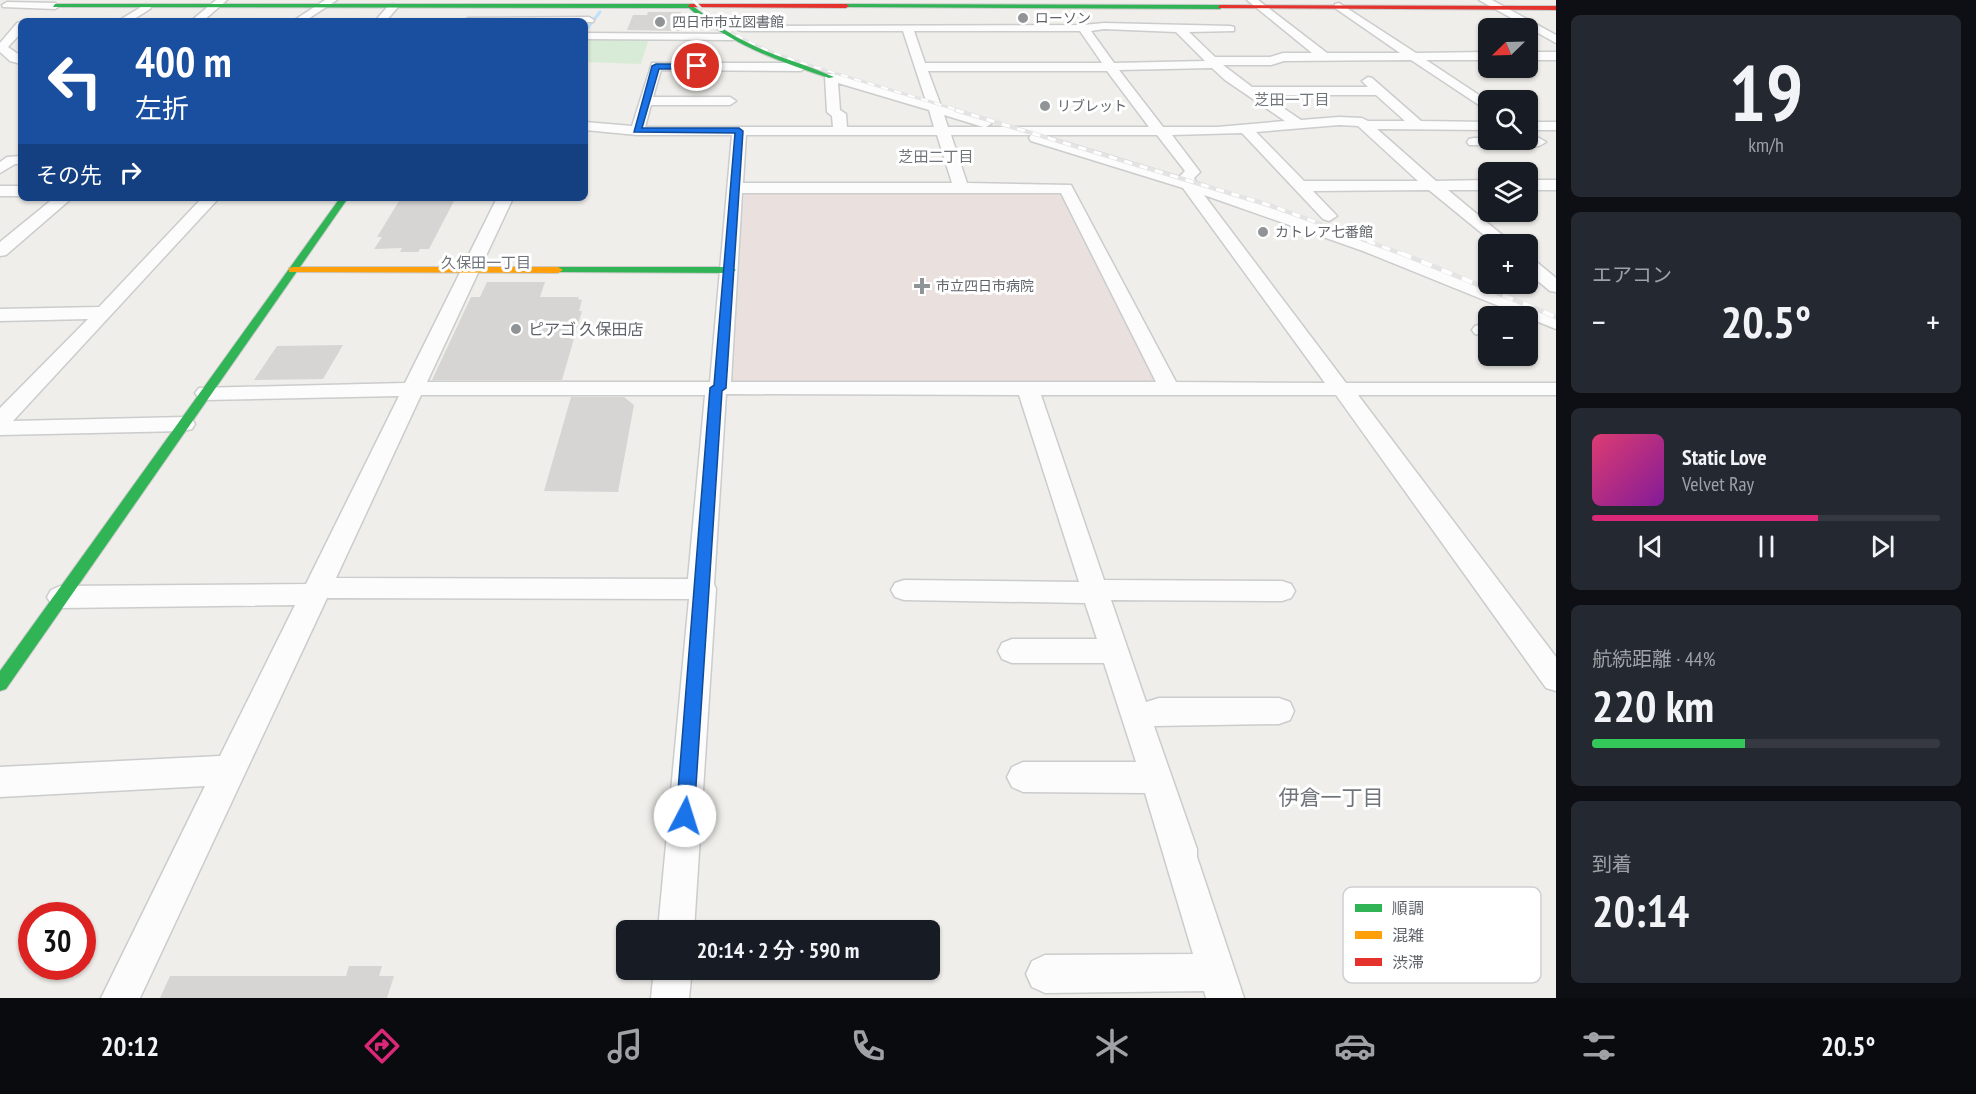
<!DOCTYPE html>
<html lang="ja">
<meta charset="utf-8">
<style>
body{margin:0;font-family:"PT Sans Narrow","Noto Sans JP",sans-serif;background:#242831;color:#f1f3f6;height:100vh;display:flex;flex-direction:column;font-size:22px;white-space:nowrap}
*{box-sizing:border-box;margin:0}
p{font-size:20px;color:#9ea1a6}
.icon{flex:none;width:33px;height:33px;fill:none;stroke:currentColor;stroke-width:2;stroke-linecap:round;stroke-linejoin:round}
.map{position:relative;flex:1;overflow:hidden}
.details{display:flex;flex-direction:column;gap:15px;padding:15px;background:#0d0f14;width:420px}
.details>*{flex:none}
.top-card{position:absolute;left:18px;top:18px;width:570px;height:183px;border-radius:9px;box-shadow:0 2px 4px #0004;background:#1a4fa0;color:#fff;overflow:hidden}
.needle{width:39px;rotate:247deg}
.controls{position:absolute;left:1478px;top:18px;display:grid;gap:12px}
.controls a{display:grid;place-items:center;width:60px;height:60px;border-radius:9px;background:#171b24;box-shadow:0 2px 4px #0004;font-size:30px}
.speed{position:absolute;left:18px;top:902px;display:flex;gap:12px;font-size:30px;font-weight:700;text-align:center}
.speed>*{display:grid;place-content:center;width:78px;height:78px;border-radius:50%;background:#171b24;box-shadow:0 2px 4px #0004;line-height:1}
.speed .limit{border:9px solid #d22;background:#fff;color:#111}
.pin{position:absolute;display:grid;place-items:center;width:51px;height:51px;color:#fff;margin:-26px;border:3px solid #fff;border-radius:50%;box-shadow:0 2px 6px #0007}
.me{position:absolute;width:66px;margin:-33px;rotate:5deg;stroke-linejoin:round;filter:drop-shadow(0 0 4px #0008)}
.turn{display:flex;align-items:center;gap:21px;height:126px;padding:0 18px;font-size:27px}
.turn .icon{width:78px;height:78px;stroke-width:2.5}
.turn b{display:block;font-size:42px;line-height:51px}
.then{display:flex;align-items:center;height:57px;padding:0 18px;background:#0003;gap:12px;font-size:22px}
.big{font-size:45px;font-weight:600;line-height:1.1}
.details .card{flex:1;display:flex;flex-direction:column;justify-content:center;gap:9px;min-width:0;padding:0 21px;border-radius:9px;background:#242831}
.details .dial{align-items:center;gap:0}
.dial b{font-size:78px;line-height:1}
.song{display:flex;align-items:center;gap:18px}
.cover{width:72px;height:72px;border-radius:9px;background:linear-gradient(135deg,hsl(340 70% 55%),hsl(290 70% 35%))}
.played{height:6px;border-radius:3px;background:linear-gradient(90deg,#db2777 65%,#363941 65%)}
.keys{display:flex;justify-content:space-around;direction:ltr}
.heat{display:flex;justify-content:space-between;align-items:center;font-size:33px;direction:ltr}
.charge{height:9px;border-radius:4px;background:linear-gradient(90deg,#34c759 44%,#363941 0)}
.trip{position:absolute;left:616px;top:920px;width:324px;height:60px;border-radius:9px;background:#171b24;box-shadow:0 2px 4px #0004;font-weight:600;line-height:60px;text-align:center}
.tab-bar{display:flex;height:96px;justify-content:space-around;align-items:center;background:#090b0e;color:#9ea1a6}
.tab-bar .icon{width:42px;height:42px}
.tab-bar .active{color:#db2777}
.tab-bar b{font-size:27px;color:#f1f3f6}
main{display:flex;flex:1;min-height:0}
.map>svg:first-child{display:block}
.medical{fill:#eae0de}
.green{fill:#d8ebd6}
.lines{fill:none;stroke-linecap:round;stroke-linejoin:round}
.stream{stroke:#bfe0f9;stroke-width:3}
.building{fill:#d6d5d3}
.street-casing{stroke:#cbcccc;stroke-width:3}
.fast-casing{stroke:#cacacb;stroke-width:2}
.slow-casing{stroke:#cacacb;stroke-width:2}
.jam-casing{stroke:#cacacb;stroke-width:2}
.street{fill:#fdfcfc;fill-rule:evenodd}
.fast{fill:#30b455;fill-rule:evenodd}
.slow{fill:#ff9f0a;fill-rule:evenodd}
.jam{fill:#e5322d;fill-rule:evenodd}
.rail-far2-casing{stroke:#e4e4e4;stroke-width:3}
.rail-far1-casing{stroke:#e4e4e4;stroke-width:4.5}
.rail-casing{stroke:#e4e4e4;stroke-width:5}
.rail-far2{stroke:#fff;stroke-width:2;stroke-dasharray:7;stroke-linecap:butt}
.rail-far1{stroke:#fff;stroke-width:3;stroke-dasharray:8;stroke-linecap:butt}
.rail{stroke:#fff;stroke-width:4;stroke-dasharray:11;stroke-linecap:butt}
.route{fill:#1a73e8;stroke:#114b97;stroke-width:1.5}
.poi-dot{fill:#919496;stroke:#fff;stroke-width:2}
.labels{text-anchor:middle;stroke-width:6;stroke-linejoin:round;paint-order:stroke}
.far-poi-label{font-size:14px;fill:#5f6368;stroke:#fff;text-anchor:start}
.far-neighbourhood-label{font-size:15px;fill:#70757a;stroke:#fff}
.poi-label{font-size:16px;fill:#5f6368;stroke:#fff;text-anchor:start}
.near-neighbourhood-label{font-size:21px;fill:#70757a;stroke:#fff}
.key{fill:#fff;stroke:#cfd0d2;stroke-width:1.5}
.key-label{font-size:16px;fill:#5f6368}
</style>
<main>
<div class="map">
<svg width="1556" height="998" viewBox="0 0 1556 998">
<rect width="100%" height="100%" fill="#efeeea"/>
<path class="medical" d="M 747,191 L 1055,191 L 1063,194 L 1156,379 L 1148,385 L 737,383 L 728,378 L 740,195 Z"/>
<path class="green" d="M 585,38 L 649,38 L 641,64 L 585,62 Z"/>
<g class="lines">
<path class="stream" d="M 585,31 L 600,12"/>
</g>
<path class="building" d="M 648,12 L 681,12 L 679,31 L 627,30 L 633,15 L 647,15 Z
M 399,201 L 454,201 L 429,249 L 420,249 L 418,252 L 400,252 L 402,248 L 374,249 L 382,237 L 377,237 Z
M 487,282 L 545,282 L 540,297 L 579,297 L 578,299 L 582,300 L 579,311 L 582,311 L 562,380 L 432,380 L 471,297 L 480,297 Z
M 343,345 L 323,379 L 254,380 L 277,346 Z
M 571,397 L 624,397 L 634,405 L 618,492 L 544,491 Z
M 349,966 L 382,966 L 379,976 L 394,976 L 387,998 L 160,998 L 170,976 L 346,976 Z"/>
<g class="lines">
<defs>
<path id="street" d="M 216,0 L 227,0 L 203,21 L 191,21 Z
M 325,0 L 337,0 L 305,21 L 293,21 Z
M 1247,0 L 1258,0 L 1327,53 L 1400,53 L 1335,8 L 1335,4 L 1339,3 L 1416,53 L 1488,52 L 1488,60 L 1426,60 L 1488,101 L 1488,111 L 1411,60 L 1284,61 L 1271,65 L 1223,65 L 1252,87 L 1368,87 L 1362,81 L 1368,77 L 1372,78 L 1421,121 L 1488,122 L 1488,130 L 1377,129 L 1436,181 L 1488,180 L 1488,190 L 1448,190 L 1513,244 L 1495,244 L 1429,190 L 1313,191 L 1337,216 L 1329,221 L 1323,219 L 1242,133 L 1172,135 L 1200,172 L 1194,178 L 1196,182 L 1375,244 L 1556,316 L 1556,329 L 1363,251 L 1204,195 L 1346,383 L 1556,383 L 1556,395 L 1358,395 L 1556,657 L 1556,691 L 1546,688 L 1336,395 L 1041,395 L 1104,580 L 1282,581 L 1291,584 L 1295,591 L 1291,598 L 1282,601 L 1111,600 L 1146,702 L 1159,698 L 1279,698 L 1290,702 L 1294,711 L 1290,720 L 1279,724 L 1154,726 L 1197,849 L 1197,857 L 1244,998 L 1206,998 L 1204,991 L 1045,993 L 1032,987 L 1026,974 L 1032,961 L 1045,955 L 1193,954 L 1145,793 L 1023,792 L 1012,787 L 1007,777 L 1012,767 L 1023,762 L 1136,762 L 1104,663 L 1012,663 L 1002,659 L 998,651 L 1002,643 L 1012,639 L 1097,639 L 1085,603 L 904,600 L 895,597 L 891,590 L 895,583 L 904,580 L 1079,582 L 1019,395 L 726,394 L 714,584 L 716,589 L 694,930 L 658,930 L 689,599 L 327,598 L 140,998 L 101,998 L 205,786 L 0,797 L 0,767 L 220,756 L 295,605 L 60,608 L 51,604 L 47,597 L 51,590 L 60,586 L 306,584 L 399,396 L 206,400 L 199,398 L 195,393 L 199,388 L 405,383 L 497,198 L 513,198 L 427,382 L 710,382 L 732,135 L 637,135 L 585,130 L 585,122 L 632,126 L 652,63 L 801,63 L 807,67 L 801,71 L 661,70 L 653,97 L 730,97 L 736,101 L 730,105 L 651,105 L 645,127 L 833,127 L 832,116 L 827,112 L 825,77 L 827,74 L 835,74 L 926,101 L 903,31 L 742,31 L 738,30 L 738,26 L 1083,25 L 1104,23 L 1230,26 L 1234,27 L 1234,31 L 1189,32 L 1215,57 L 1270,57 L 1283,53 L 1312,53 ZM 1104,29 L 1176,32 L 1205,61 L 1114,63 L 1091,31 ZM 914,31 L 1080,31 L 1102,63 L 925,63 ZM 1212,68 L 1225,80 L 1285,121 L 1217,127 L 1163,127 L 1119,70 ZM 928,71 L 1107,71 L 1149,127 L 986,127 L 992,123 L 990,120 L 941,106 ZM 838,83 L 929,110 L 934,127 L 847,127 L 846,114 L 840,110 ZM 1264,95 L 1376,95 L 1405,121 L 1368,121 L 1362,118 L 1339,117 L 1301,120 ZM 944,115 L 980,126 L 984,127 L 948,127 ZM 1339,125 L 1358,126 L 1418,181 L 1304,181 L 1256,132 ZM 746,135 L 937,135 L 952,183 L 743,183 ZM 951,135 L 1031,135 L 1029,138 L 1031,141 L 1183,188 L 1325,383 L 1176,382 L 1071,185 L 967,183 ZM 1041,135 L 1157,135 L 1185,171 L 1179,177 ZM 742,193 L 1061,193 L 1156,382 L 731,382 ZM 421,395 L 705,395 L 688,579 L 336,578 Z
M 1479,0 L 1492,0 L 1556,35 L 1556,43 Z
M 7,2 L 55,3 L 60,6 L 55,9 L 3,7 L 2,5 Z
M 146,4 L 151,7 L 150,9 L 131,21 L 118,21 Z
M 393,4 L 398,7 L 386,21 L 375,21 L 389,5 Z
M 589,17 L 594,20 L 593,22 L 463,21 L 468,18 Z
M 21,22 L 21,33 L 8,47 L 21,56 L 21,64 L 10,61 L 0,52 L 0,43 L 17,23 Z
M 585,33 L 733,34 L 739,37 L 733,40 L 585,39 Z
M 1527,52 L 1556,52 L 1556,60 L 1527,60 Z
M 1527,122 L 1556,122 L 1556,130 L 1527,130 Z
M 1474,138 L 1539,138 L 1546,142 L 1539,146 L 1469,145 L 1467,142 L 1469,139 Z
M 21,156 L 21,164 L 15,164 L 0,173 L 0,162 L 7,157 Z
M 1527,180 L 1556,180 L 1556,190 L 1527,190 Z
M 0,186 L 21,186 L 21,196 L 0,196 Z
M 54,198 L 72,198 L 6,255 L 0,256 L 0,242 Z
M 202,198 L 219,198 L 13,421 L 184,417 L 192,419 L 195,424 L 192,429 L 184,431 L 0,435 L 0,408 L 88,319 L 0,321 L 0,309 L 99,307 Z
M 1527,258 L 1533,259 L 1556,278 L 1556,292 L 1550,291 L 1527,272 Z
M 1482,324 L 1488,324 L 1488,336 L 1475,334 L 1472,330 L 1475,326 Z
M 654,969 L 692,969 L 689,998 L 651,998 Z"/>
<path id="fast" d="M 55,4 L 690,4 L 723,29 L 740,39 L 834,77 L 829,78 C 778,61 729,44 689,8 L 53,7 Z
M 846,4 L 1220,5 L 1223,7 L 1220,9 L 844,7 Z
M 340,198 L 348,198 L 6,689 L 0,691 L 0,671 Z
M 558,267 L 731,267 L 736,270 L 731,273 L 554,272 L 553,270 Z"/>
<path id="slow" d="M 293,267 L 558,267 L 563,270 L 558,273 L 289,272 L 289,268 Z"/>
<path id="jam" d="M 690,4 L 846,4 L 849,6 L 846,8 L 688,7 Z
M 1220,5 L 1556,6 L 1556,10 L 1218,8 Z"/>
</defs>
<use href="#street" class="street-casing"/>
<use href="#fast" class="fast-casing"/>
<use href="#slow" class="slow-casing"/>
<use href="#jam" class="jam-casing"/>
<use href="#street" class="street"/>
<use href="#fast" class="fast"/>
<use href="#slow" class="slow"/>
<use href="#jam" class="jam"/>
<defs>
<path id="rail-far2" d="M 693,0 C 733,46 799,62 855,79 C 890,90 925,100 961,111"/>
<path id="rail-far1" d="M 956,110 L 1272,206 L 1405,255"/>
<path id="rail" d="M 1401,253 L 1556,317"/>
</defs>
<use href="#rail-far2" class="rail-far2-casing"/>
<use href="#rail-far1" class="rail-far1-casing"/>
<use href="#rail" class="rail-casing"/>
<use href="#rail-far2" class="rail-far2"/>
<use href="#rail-far1" class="rail-far1"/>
<use href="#rail" class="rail"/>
</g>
<path class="route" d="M 656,64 L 697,64 L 701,66 L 697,69 L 659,69 L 642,128 L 739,128 L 743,131 L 726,388 L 722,391 L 694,816 L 691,823 L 685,825 L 678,823 L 676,816 L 710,388 L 714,385 L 735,133 L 634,132 L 652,66 Z"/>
<g class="poi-dot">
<circle cx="1023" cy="18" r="6"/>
<circle cx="660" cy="22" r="6"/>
<circle cx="1045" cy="106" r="6"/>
<circle cx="1263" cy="232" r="6"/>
<path d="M919 277h6v6h6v6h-6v6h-6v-6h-6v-6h6z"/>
<circle cx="516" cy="329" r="6"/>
</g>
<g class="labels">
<g class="far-poi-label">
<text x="1035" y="23">ローソン</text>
<text x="672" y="27">四日市市立図書館</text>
<text x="1057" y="111">リブレット</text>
<text x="1275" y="237">カトレア七番館</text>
<text x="936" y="291">市立四日市病院</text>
</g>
<g class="far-neighbourhood-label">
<text x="1292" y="105">芝田一丁目</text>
<text x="936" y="162">芝田二丁目</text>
<text x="486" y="268">久保田一丁目</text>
</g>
<g class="poi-label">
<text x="528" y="335">ピアゴ 久保田店</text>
</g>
<g class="near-neighbourhood-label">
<text x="1331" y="805">伊倉一丁目</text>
</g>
</g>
<rect x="1343" y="887" width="198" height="96" rx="9" class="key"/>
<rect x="1355" y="904" width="27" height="8" fill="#30b455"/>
<rect x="1355" y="931" width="27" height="8" fill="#ff9f0a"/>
<rect x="1355" y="958" width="27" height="8" fill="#e5322d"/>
<g class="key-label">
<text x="1392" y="914">順調</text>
<text x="1392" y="941">混雑</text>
<text x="1392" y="968">渋滞</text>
</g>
</svg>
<div class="controls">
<a><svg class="needle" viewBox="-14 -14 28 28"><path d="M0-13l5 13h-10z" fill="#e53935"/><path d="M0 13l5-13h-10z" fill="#9ea1a6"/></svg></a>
<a><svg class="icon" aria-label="search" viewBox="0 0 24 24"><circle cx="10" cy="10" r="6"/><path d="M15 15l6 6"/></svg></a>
<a><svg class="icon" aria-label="layers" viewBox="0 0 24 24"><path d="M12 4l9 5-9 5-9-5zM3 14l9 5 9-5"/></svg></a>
<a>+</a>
<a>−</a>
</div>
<div class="speed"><div class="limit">30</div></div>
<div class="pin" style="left:697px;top:66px;background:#d93025"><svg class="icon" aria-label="arrive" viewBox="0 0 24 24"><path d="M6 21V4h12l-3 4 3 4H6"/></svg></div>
<svg class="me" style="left:685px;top:816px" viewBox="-20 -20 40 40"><circle r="19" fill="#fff"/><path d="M0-13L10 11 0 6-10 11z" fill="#1a73e8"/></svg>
<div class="trip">20:14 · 2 分 · 590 m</div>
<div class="top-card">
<div class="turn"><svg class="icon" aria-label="left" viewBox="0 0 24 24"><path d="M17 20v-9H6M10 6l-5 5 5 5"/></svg><div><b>400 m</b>左折</div></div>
<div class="then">その先<svg class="icon" aria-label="right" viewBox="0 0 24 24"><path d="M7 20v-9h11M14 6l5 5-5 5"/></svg></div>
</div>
</div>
<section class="details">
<div class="card dial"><b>19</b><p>km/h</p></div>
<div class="card"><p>エアコン</p>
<div class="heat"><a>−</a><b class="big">20.5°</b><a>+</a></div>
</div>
<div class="card">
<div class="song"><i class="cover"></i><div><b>Static Love</b><p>Velvet Ray</p></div></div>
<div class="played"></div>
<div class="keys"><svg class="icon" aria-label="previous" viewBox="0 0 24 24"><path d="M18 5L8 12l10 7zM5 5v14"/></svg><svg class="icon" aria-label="pause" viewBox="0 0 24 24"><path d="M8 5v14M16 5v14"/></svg><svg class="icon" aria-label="next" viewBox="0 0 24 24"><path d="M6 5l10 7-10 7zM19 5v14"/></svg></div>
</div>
<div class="card"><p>航続距離 · 44%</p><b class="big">220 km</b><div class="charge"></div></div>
<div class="card"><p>到着</p><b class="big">20:14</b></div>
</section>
</main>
<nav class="tab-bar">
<b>20:12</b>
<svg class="icon active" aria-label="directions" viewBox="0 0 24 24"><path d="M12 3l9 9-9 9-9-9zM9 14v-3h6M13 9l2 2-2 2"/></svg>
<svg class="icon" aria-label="music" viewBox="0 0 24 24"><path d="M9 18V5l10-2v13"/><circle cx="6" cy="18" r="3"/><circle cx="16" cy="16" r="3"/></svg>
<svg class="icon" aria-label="phone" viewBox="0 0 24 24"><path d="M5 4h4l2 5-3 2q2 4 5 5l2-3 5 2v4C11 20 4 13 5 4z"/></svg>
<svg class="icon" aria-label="climate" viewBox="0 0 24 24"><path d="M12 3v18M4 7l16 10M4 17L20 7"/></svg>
<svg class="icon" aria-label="car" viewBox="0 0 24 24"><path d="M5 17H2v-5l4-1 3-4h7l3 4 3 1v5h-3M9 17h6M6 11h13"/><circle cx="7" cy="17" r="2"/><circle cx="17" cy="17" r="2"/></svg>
<svg class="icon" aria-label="filters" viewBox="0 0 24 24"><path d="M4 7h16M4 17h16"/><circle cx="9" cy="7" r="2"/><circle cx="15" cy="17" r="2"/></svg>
<b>20.5°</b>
</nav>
